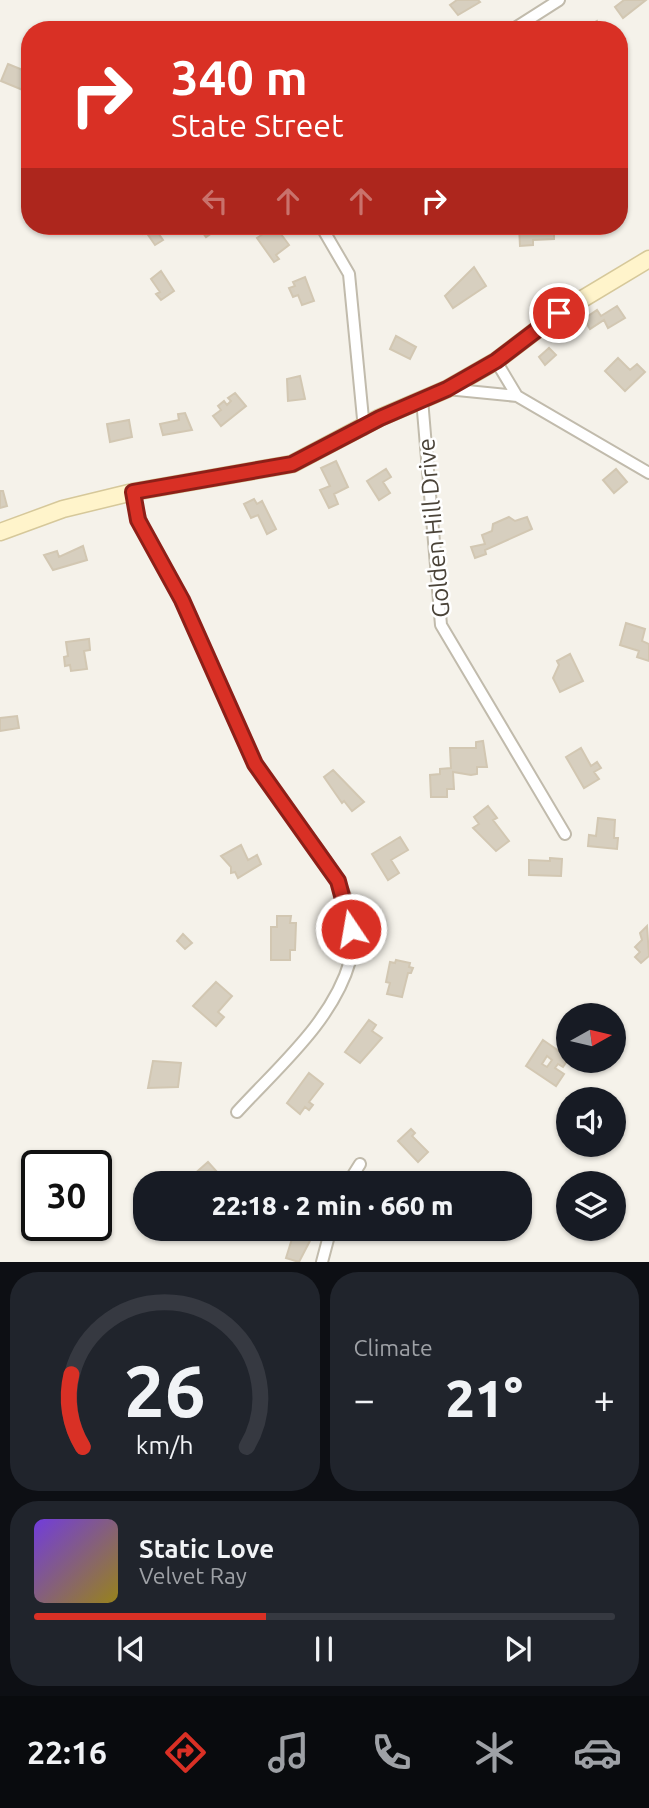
<!DOCTYPE html>
<meta charset="utf-8">
<style>
body{margin:0;font-family:Ubuntu,sans-serif;background:#20242c;color:#f1f3f6;height:100vh;display:flex;flex-direction:column;font-size:26px;white-space:nowrap}
*{box-sizing:border-box;margin:0}
p{font-size:23px;color:#9ea1a6}
.icon{flex:none;width:38px;height:38px;fill:none;stroke:currentColor;stroke-width:2;stroke-linecap:round;stroke-linejoin:round}
.map{position:relative;height:1262px;overflow:hidden}
.sheet{display:flex;flex-direction:column;gap:10px;padding:10px;background:#0d0f14;flex:1}
.sheet>*{flex:none}
.hud{position:absolute;left:21px;top:21px;width:607px;height:214px;border-radius:28px;box-shadow:0 2px 5px #0004;background:#d93025;color:#fff;overflow:hidden}
.needle{width:46px;rotate:82deg}
.controls{position:absolute;left:556px;top:1003px;display:grid;gap:14px}
.controls a{display:grid;place-items:center;width:70px;height:70px;border-radius:50%;background:#171b24;box-shadow:0 2px 5px #0004;font-size:35px}
.speed{position:absolute;left:21px;top:1150px;display:flex;gap:14px;font-size:35px;font-weight:700;text-align:center}
.speed>*{display:grid;place-content:center;width:91px;height:91px;border-radius:50%;background:#171b24;box-shadow:0 2px 5px #0004;line-height:1}
.speed .limit{border:4px solid #111;border-radius:10px;background:#fff;color:#111}
.pin{position:absolute;display:grid;place-items:center;width:60px;height:60px;color:#fff;margin:-30px;border:4px solid #fff;border-radius:50%;box-shadow:0 2px 7px #0007}
.me{position:absolute;width:77px;margin:-38px;rotate:348deg;stroke-linejoin:round;filter:drop-shadow(0 0 5px #0008)}
.turn{display:flex;align-items:center;gap:24px;height:147px;padding:0 35px;font-size:32px}
.turn .icon{width:91px;height:91px;stroke-width:2.5}
.turn b{display:block;font-size:49px;line-height:60px}
.lanes{display:flex;align-items:center;height:66px;padding:0 35px;background:#0003;justify-content:center;gap:35px;direction:ltr}
.lanes .off{opacity:.35}
.big{font-size:52px;font-weight:800;line-height:1.1}
.sheet .tile{flex:1;display:flex;flex-direction:column;justify-content:center;gap:10px;min-width:0;padding:0 24px;border-radius:28px;background:#20242c}
.sheet .dial{align-items:center;gap:0}
.dial svg{height:182px;overflow:visible;fill:none;stroke:#363941;stroke-width:7;stroke-linecap:round;text-anchor:middle}
.dial text{fill:#f1f3f6;stroke:none}
.song{display:flex;align-items:center;gap:21px}
.cover{width:84px;height:84px;border-radius:10px;background:linear-gradient(135deg,hsl(260 70% 55%),hsl(50 70% 35%))}
.played{height:7px;border-radius:4px;background:linear-gradient(90deg,#d93025 40%,#363941 40%)}
.keys{display:flex;justify-content:space-around;direction:ltr}
.heat{display:flex;justify-content:space-between;align-items:center;font-size:38px;direction:ltr}
.sheet .tiles{flex:1;display:grid;gap:10px;grid-template-columns:1fr 1fr}
.tile:last-child{grid-column:span 2}
.trip{position:absolute;left:133px;top:1171px;width:399px;height:70px;border-radius:28px;background:#171b24;box-shadow:0 2px 5px #0004;font-weight:800;line-height:70px;text-align:center}
.tabs{display:flex;height:112px;justify-content:space-around;align-items:center;background:#090b0e;color:#9ea1a6}
.tabs .icon{width:49px;height:49px}
.tabs .active{color:#d93025}
.tabs b{font-size:32px;color:#f1f3f6}
.map>svg:first-child{display:block}
.building{fill:#d7cfbf;stroke:#d2c7b2;stroke-width:2;fill-rule:evenodd}
.lines{fill:none;stroke-linecap:round;stroke-linejoin:round}
.street-casing{stroke:#c1bbac;stroke-width:14}
.secondary-casing{stroke:#d6c89a;stroke-width:19}
.street{stroke:#fff;stroke-width:10}
.secondary{stroke:#fff4cb;stroke-width:16}
.route-casing{stroke:#8d1f18;stroke-width:18}
.route{stroke:#d93025;stroke-width:12}
.labels{text-anchor:middle;stroke-width:5;stroke-linejoin:round;paint-order:stroke}
.street-label{font-size:24px;fill:#4a4338;stroke:#fff}
</style>
<div class="map">
<svg width="649" height="1262" viewBox="0 0 649 1262">
<rect width="100%" height="100%" fill="#f5f2ea"/>
<path class="building" d="M 457,0 L 478,0 L 480,2 L 458,15 L 450,5 Z
M 624,0 L 646,0 L 623,18 L 615,7 Z
M 597,21 L 602,30 L 582,30 Z
M 8,64 L 30,73 L 30,93 L 1,81 Z
M 153,226 L 163,240 L 155,245 L 146,232 L 143,234 L 140,230 L 143,226 Z
M 198,226 L 217,226 L 219,228 L 206,237 Z
M 275,226 L 289,245 L 276,255 L 279,259 L 274,262 L 257,238 Z
M 519,226 L 554,226 L 554,239 L 533,240 L 533,245 L 520,246 Z
M 474,267 L 486,286 L 453,308 L 445,296 Z
M 161,271 L 174,291 L 161,300 L 156,294 L 160,292 L 151,279 Z
M 305,277 L 314,301 L 302,305 L 298,295 L 293,297 L 289,288 L 295,286 L 293,282 Z
M 617,306 L 625,318 L 608,328 L 604,320 L 590,329 L 584,319 L 597,310 L 601,316 Z
M 396,336 L 416,347 L 410,359 L 390,349 Z
M 549,348 L 556,355 L 545,365 L 539,357 Z
M 618,358 L 630,370 L 637,364 L 645,372 L 625,391 L 605,371 Z
M 300,376 L 305,399 L 288,401 L 287,379 Z
M 235,393 L 246,406 L 221,426 L 213,416 L 221,410 L 218,406 L 224,401 L 227,405 L 231,401 L 228,398 Z
M 185,413 L 192,430 L 163,435 L 160,424 L 179,420 L 178,414 Z
M 129,420 L 132,437 L 110,442 L 107,424 Z
M 336,461 L 348,487 L 334,494 L 338,504 L 329,508 L 320,490 L 330,486 L 321,468 Z
M 386,469 L 391,477 L 383,482 L 390,493 L 379,500 L 367,481 Z
M 616,469 L 627,482 L 614,493 L 603,480 Z
M 0,491 L 3,491 L 7,506 L 0,508 Z
M 254,499 L 257,504 L 262,501 L 276,529 L 267,534 L 258,515 L 251,518 L 244,504 Z
M 509,517 L 515,521 L 527,517 L 532,529 L 485,550 L 486,554 L 475,558 L 471,547 L 485,544 L 482,535 L 492,531 L 493,524 Z
M 83,546 L 87,560 L 53,570 L 44,555 L 57,551 L 59,557 Z
M 626,623 L 645,629 L 642,641 L 649,644 L 649,661 L 637,657 L 639,651 L 620,645 Z
M 89,639 L 90,650 L 84,651 L 87,669 L 71,671 L 70,665 L 65,666 L 64,657 L 68,656 L 66,642 Z
M 570,654 L 583,681 L 560,692 L 553,678 L 559,665 L 557,661 Z
M 17,716 L 19,728 L 0,731 L 0,718 Z
M 483,741 L 487,767 L 477,767 L 477,774 L 471,775 L 453,772 L 454,789 L 447,789 L 447,797 L 431,797 L 430,775 L 440,774 L 440,769 L 451,768 L 450,748 L 476,748 L 476,742 Z
M 581,748 L 591,766 L 597,762 L 601,768 L 594,772 L 599,779 L 584,788 L 566,757 Z
M 333,770 L 364,802 L 352,811 L 344,801 L 342,803 L 324,777 Z
M 488,806 L 497,818 L 493,820 L 509,841 L 496,851 L 473,828 L 479,824 L 474,817 Z
M 598,818 L 615,820 L 614,838 L 618,838 L 617,849 L 588,846 L 589,835 L 596,836 Z
M 400,837 L 408,850 L 391,860 L 399,873 L 388,880 L 372,854 Z
M 241,845 L 248,860 L 257,855 L 261,864 L 238,878 L 235,872 L 231,873 L 231,867 L 221,856 Z
M 550,858 L 562,859 L 561,876 L 529,875 L 529,860 L 550,861 Z
M 277,916 L 291,916 L 290,923 L 296,923 L 295,950 L 290,950 L 290,960 L 271,960 L 271,927 L 277,927 Z
M 647,926 L 649,956 L 641,963 L 635,957 L 640,952 L 635,947 L 642,940 L 640,933 Z
M 183,934 L 192,943 L 185,949 L 177,941 Z
M 396,960 L 410,963 L 409,967 L 413,968 L 411,973 L 408,973 L 402,997 L 387,994 L 390,983 L 386,982 L 390,962 L 395,963 Z
M 216,982 L 232,996 L 218,1012 L 224,1017 L 216,1026 L 193,1006 Z
M 369,1020 L 376,1025 L 372,1031 L 382,1038 L 360,1063 L 345,1052 Z
M 543,1040 L 569,1058 L 563,1067 L 558,1064 L 555,1068 L 564,1074 L 556,1086 L 526,1066 ZM 547,1056 L 552,1060 L 547,1067 L 542,1064 Z
M 153,1061 L 181,1063 L 178,1087 L 148,1088 Z
M 309,1073 L 323,1084 L 309,1102 L 313,1105 L 309,1110 L 305,1107 L 300,1114 L 287,1103 Z
M 411,1129 L 415,1133 L 412,1136 L 428,1152 L 418,1162 L 398,1141 Z
M 208,1162 L 227,1183 L 199,1183 L 192,1176 Z
M 295,1229 L 313,1235 L 299,1262 L 286,1258 Z"/>
<g class="lines">
<defs>
<path id="street" d="M 512,30 L 559,0
M 321,226 L 349,274 L 364,429
M 496,361 L 517,396 L 649,473
M 447,389 L 517,396
M 422,399 L 441,625 L 565,834
M 133,492 C 141,536 163,563 183,602 C 209,654 228,709 254,761 C 285,822 372,883 350,961 C 333,1021 278,1067 237,1112
M 348,1183 L 360,1164
M 322,1262 L 331,1228"/>
<path id="secondary" d="M 0,532 L 63,509 L 133,492 L 292,464 L 379,418 L 447,389 L 496,361 L 559,313 L 649,259"/>
</defs>
<use href="#street" class="street-casing"/>
<use href="#secondary" class="secondary-casing"/>
<use href="#street" class="street"/>
<use href="#secondary" class="secondary"/>
</g>
<g class="lines">
<defs>
<path id="route" d="M 351,929 L 338,881 L 255,764 L 182,600 L 138,520 L 133,492 L 292,464 L 380,418 L 447,389 L 496,361 L 559,313"/>
</defs>
<use href="#route" class="route-casing"/>
<use href="#route" class="route"/>
</g>
<g class="labels">
<g class="street-label">
<text transform="translate(434 528) rotate(-95)" y="8">Golden Hill Drive</text>
</g>
</g>
</svg>
<div class="controls">
<a><svg class="needle" viewBox="-14 -14 28 28"><path d="M0-13l5 13h-10z" fill="#e53935"/><path d="M0 13l5-13h-10z" fill="#9ea1a6"/></svg></a>
<a><svg class="icon" aria-label="sound" viewBox="0 0 24 24"><path d="M4 9h4l5-4v14l-5-4H4zM17 9q2 3 0 6"/></svg></a>
<a><svg class="icon" aria-label="layers" viewBox="0 0 24 24"><path d="M12 4l9 5-9 5-9-5zM3 14l9 5 9-5"/></svg></a>
</div>
<div class="speed"><div class="limit">30</div></div>
<div class="pin" style="left:559px;top:313px;background:#d93025"><svg class="icon" aria-label="arrive" viewBox="0 0 24 24"><path d="M6 21V4h12l-3 4 3 4H6"/></svg></div>
<svg class="me" style="left:351px;top:929px" viewBox="-20 -20 40 40"><circle r="17" fill="#d93025" stroke="#fff" stroke-width="3"/><path d="M0-11L8 9 0 5-8 9z" fill="#fff"/></svg>
<div class="trip">22:18 · 2 min · 660 m</div>
<div class="hud">
<div class="turn"><svg class="icon" aria-label="right" viewBox="0 0 24 24"><path d="M7 20v-9h11M14 6l5 5-5 5"/></svg><div><b>340 m</b>State Street</div></div>
<div class="lanes"><svg class="icon off" aria-label="left" viewBox="0 0 24 24"><path d="M17 20v-9H6M10 6l-5 5 5 5"/></svg><svg class="icon off" aria-label="ahead" viewBox="0 0 24 24"><path d="M12 20V5M6 11l6-6 6 6"/></svg><svg class="icon off" aria-label="ahead" viewBox="0 0 24 24"><path d="M12 20V5M6 11l6-6 6 6"/></svg><svg class="icon" aria-label="right" viewBox="0 0 24 24"><path d="M7 20v-9h11M14 6l5 5-5 5"/></svg></div>
</div>
</div>
<section class="sheet">
<div class="tiles">
<div class="tile dial"><svg viewBox="0 0 100 80">
<path d="M14 69A42 42 0 1 1 86 69"/>
<path d="M14 69A42 42 0 0 1 9 37" stroke="#d93025"/>
<text x="50" y="56" font-size="32" font-weight="700">26</text>
<text x="50" y="72" font-size="11">km/h</text>
</svg></div>
<div class="tile"><p>Climate</p>
<div class="heat"><a>−</a><b class="big">21°</b><a>+</a></div>
</div>
<div class="tile">
<div class="song"><i class="cover"></i><div><b>Static Love</b><p>Velvet Ray</p></div></div>
<div class="played"></div>
<div class="keys"><svg class="icon" aria-label="previous" viewBox="0 0 24 24"><path d="M18 5L8 12l10 7zM5 5v14"/></svg><svg class="icon" aria-label="pause" viewBox="0 0 24 24"><path d="M8 5v14M16 5v14"/></svg><svg class="icon" aria-label="next" viewBox="0 0 24 24"><path d="M6 5l10 7-10 7zM19 5v14"/></svg></div>
</div>
</div>
</section>
<nav class="tabs">
<b>22:16</b>
<svg class="icon active" aria-label="directions" viewBox="0 0 24 24"><path d="M12 3l9 9-9 9-9-9zM9 14v-3h6M13 9l2 2-2 2"/></svg>
<svg class="icon" aria-label="music" viewBox="0 0 24 24"><path d="M9 18V5l10-2v13"/><circle cx="6" cy="18" r="3"/><circle cx="16" cy="16" r="3"/></svg>
<svg class="icon" aria-label="phone" viewBox="0 0 24 24"><path d="M5 4h4l2 5-3 2q2 4 5 5l2-3 5 2v4C11 20 4 13 5 4z"/></svg>
<svg class="icon" aria-label="climate" viewBox="0 0 24 24"><path d="M12 3v18M4 7l16 10M4 17L20 7"/></svg>
<svg class="icon" aria-label="car" viewBox="0 0 24 24"><path d="M5 17H2v-5l4-1 3-4h7l3 4 3 1v5h-3M9 17h6M6 11h13"/><circle cx="7" cy="17" r="2"/><circle cx="17" cy="17" r="2"/></svg>
</nav>
